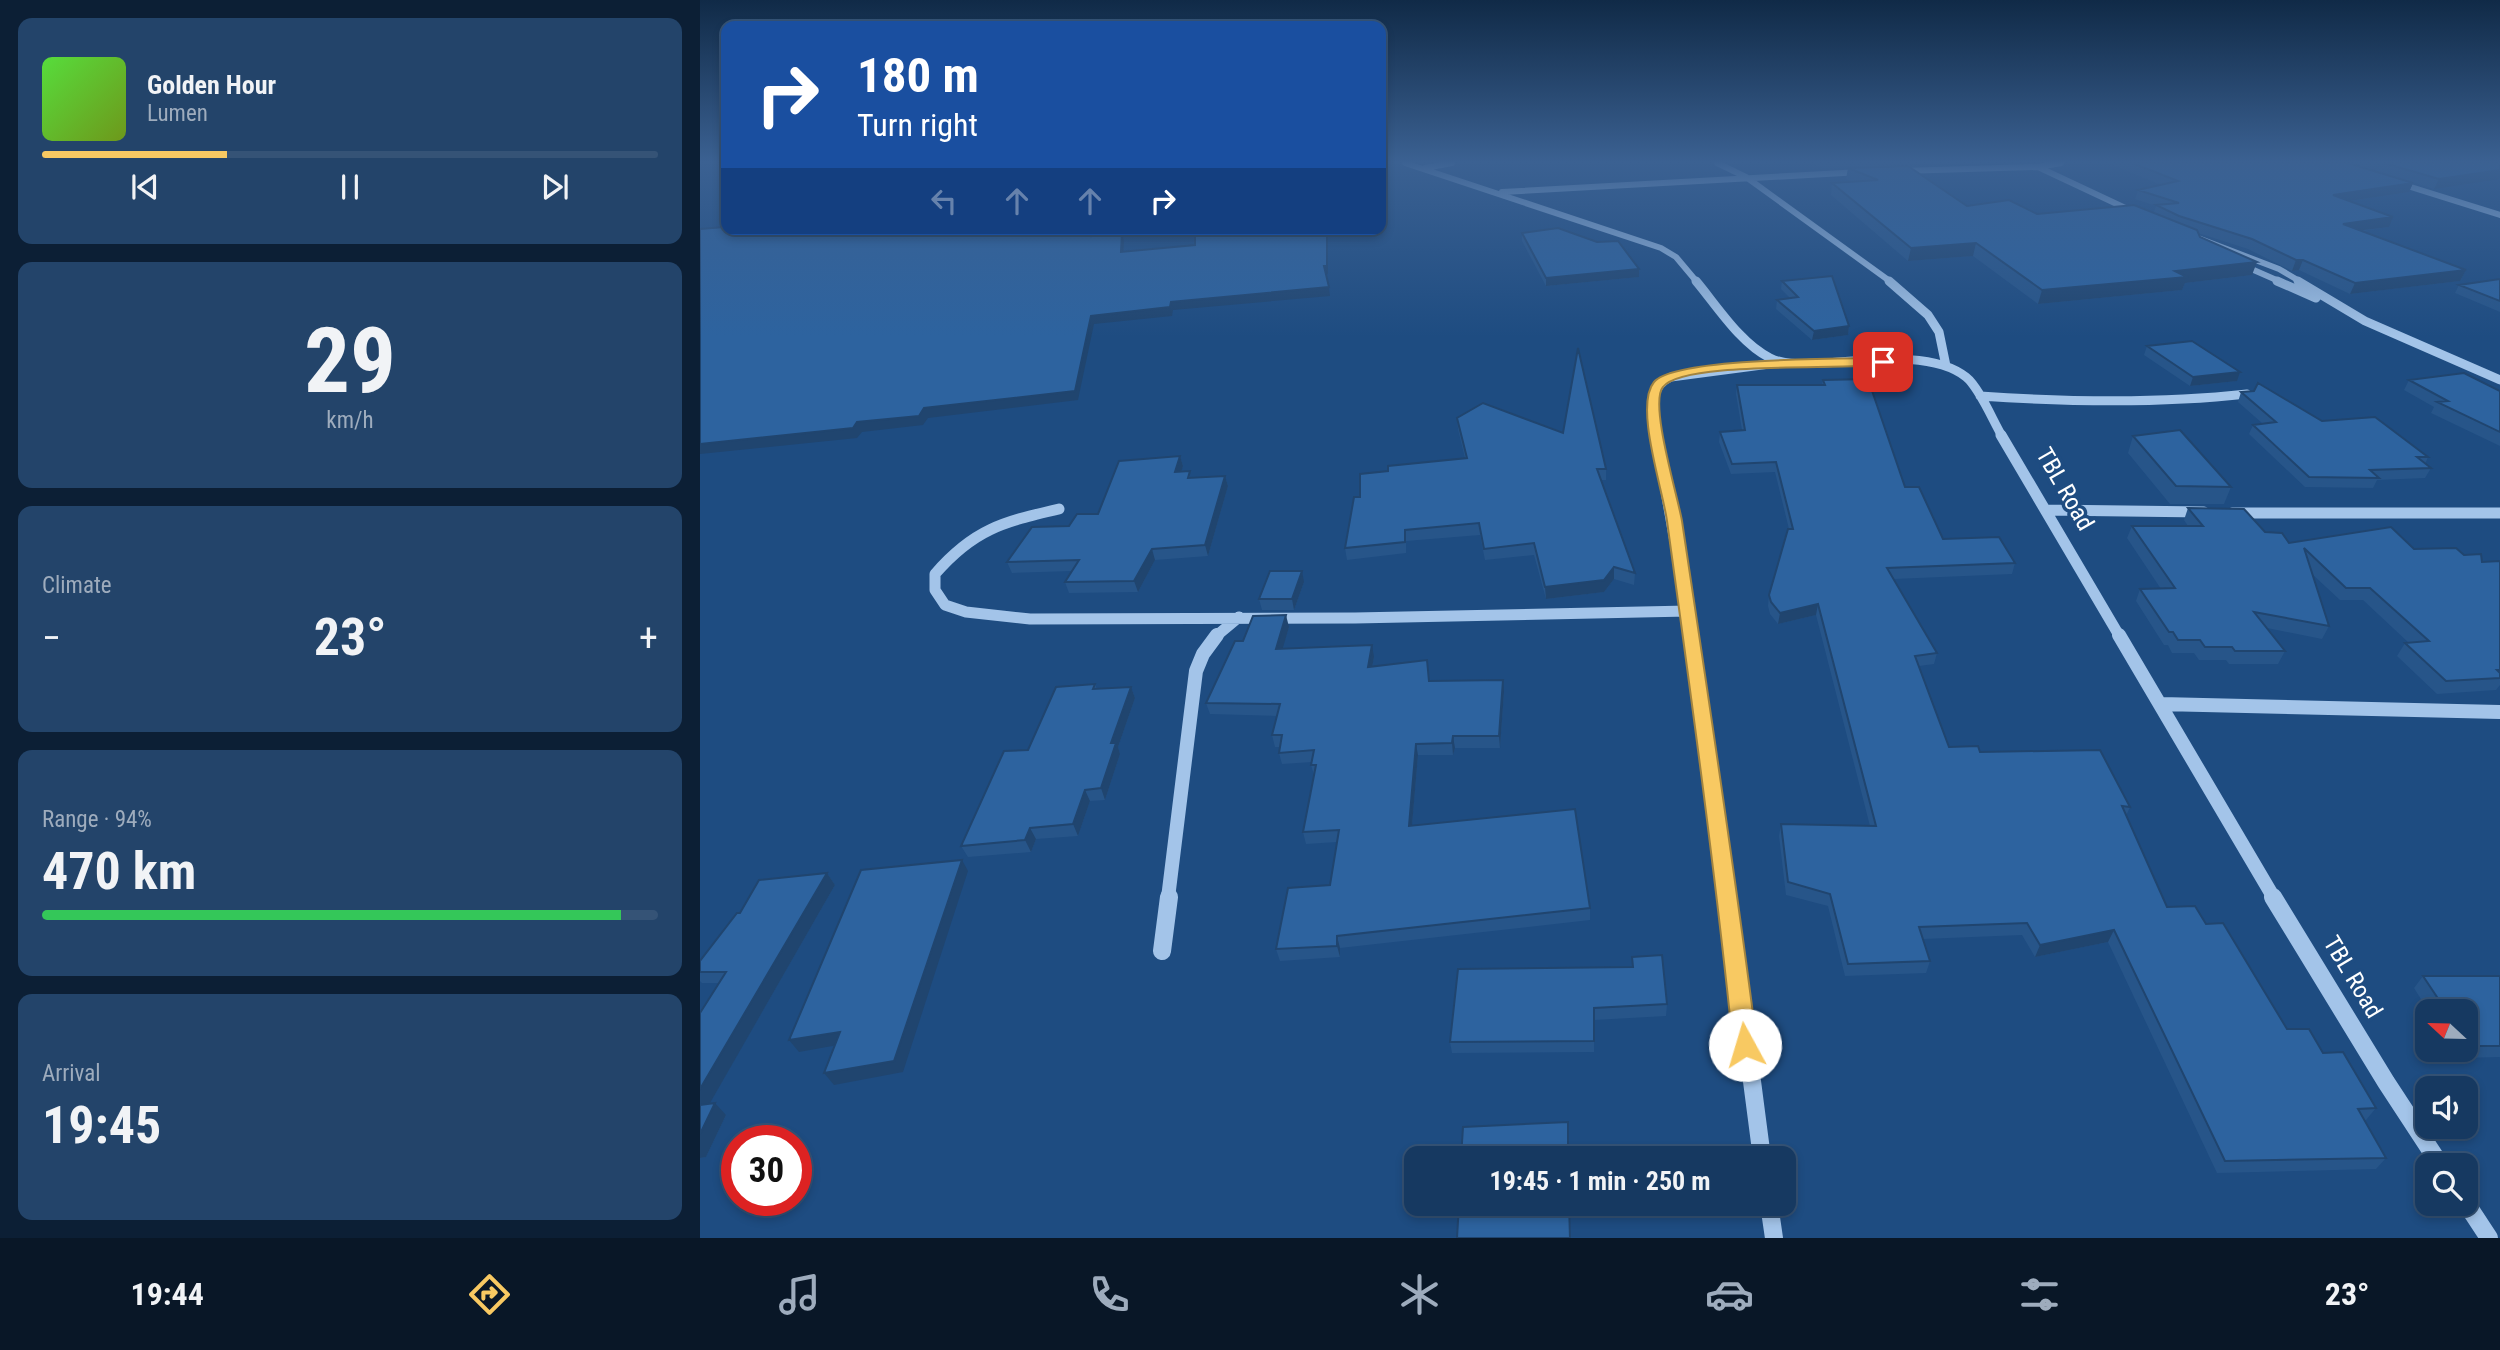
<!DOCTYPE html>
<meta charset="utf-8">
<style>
body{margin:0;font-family:"Roboto Condensed",sans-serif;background:#23446a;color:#f1f3f6;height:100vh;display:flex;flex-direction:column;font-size:26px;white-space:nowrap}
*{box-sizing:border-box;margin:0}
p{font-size:23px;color:#9eacbd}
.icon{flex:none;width:38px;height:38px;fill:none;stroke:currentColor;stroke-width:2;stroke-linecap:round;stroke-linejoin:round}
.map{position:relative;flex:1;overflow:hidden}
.side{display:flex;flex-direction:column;gap:18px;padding:18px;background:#0c1f35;width:700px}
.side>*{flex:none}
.hud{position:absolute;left:21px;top:21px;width:665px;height:214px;border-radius:14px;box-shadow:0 4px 10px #0003,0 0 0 2px #355376;background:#1a4fa0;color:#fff;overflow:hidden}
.needle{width:46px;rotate:292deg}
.buttons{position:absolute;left:1715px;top:999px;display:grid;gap:14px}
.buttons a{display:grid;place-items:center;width:63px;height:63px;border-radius:14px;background:#163961;box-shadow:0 4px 10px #0003,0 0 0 2px #355376;font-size:35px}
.speed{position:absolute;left:21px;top:1125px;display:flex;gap:14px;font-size:35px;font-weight:700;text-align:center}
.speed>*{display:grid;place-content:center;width:91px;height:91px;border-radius:50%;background:#163961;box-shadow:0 4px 10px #0003,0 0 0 2px #355376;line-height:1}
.speed .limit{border:10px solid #d22;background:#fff;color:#111}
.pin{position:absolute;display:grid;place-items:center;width:60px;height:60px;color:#fff;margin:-30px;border-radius:14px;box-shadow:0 4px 10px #0006}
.me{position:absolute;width:77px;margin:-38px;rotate:354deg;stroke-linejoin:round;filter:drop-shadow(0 0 5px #0008)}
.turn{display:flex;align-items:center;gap:24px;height:147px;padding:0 21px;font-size:32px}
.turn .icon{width:91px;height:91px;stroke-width:2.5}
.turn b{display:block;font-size:49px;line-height:60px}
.lanes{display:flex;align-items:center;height:66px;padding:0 21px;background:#0003;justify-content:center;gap:35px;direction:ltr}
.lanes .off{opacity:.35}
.big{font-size:52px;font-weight:700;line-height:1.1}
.side .card{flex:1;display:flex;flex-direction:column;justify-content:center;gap:10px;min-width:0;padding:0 24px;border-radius:14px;background:#23446a}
.side .dial{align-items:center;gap:0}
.dial b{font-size:91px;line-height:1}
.song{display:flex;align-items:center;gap:21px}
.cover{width:84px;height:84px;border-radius:10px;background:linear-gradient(135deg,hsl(110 70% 55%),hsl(80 70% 35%))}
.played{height:7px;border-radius:4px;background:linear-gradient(90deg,#f8c962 30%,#355376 30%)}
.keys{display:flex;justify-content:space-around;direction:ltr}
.heat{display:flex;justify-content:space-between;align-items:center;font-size:38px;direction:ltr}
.charge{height:10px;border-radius:5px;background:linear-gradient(90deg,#34c759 94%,#355376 0)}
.trip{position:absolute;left:704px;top:1146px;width:392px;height:70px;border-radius:14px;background:#163961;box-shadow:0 4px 10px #0003,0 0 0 2px #355376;font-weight:700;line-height:70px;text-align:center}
.dock{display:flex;height:112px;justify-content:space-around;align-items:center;background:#091727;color:#9eacbd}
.dock .icon{width:49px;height:49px}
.dock .selected{color:#f8c962}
.dock b{font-size:32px;color:#f1f3f6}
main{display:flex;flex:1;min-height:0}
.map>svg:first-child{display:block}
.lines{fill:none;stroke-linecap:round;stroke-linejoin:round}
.minor-far4{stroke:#a3c4e9;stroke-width:6}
.minor-far3{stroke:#a3c4e9;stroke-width:9}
.minor-far2{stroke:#a3c4e9;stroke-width:11}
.minor-far1{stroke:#a3c4e9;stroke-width:14}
.minor{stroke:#a3c4e9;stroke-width:18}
.wall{fill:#275589}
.shaded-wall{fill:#20456f}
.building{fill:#2d639f;stroke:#20456f;stroke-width:2}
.route{fill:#f8c962;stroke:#a18340;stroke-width:2}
.labels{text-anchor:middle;stroke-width:7;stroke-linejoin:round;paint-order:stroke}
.street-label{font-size:24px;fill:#fff;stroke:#1e4c81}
</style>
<main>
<section class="side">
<div class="card">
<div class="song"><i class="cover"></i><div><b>Golden Hour</b><p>Lumen</p></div></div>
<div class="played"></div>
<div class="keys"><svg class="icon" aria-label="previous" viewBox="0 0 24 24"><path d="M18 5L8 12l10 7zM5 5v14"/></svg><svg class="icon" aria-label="pause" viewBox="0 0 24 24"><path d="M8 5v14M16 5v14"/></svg><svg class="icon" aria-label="next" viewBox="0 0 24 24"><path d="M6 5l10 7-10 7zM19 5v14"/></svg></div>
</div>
<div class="card dial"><b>29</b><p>km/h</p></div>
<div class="card"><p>Climate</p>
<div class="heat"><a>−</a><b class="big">23°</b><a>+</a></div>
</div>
<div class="card"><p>Range · 94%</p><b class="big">470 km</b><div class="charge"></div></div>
<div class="card"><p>Arrival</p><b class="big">19:45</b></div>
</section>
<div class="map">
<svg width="1800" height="1238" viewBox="0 0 1800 1238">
<rect width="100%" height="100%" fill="#1e4c81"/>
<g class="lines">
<path class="minor-far4" d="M 705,163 L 961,248 L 976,257 L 997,282
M 1017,163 L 1046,177 L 1191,282
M 1338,167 L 1436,213
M 725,168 L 752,163
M 1201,171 L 1338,167 L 1361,163
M 1698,183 L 1800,215
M 802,192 L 1161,172
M 1498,238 L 1579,269 L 1601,282
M 1540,264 L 1581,282"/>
<path class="minor-far3" d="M 996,281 C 1017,306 1040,343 1070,358 C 1086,366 1107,363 1124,363 C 1164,361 1232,350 1266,377 C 1279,387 1293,421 1302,436
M 1189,281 L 1228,315 L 1239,332 L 1246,366
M 1577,281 L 1616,298
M 1598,281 L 1665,321 L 1800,380
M 1280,396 C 1369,402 1458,404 1547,394
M 957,436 C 954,414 946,388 971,377 L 1077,363"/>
<path class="minor-far2" d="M 956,435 L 992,637
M 1301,435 L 1420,637
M 359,509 C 303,522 274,529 235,574 L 235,590 L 245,605 L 266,612 L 330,619 L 655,618 L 988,611
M 1347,510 L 1504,512
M 1532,513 L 1800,513
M 515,637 L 539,617"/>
<path class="minor-far1" d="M 992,635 L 1028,898
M 1419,635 L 1574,898
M 1461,704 L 1800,712
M 468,898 L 496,671 L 503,654 L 517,635"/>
<path class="minor" d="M 1028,897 L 1062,1158
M 1573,897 L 1686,1082 L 1741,1166
M 462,951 L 469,897
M 1766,1203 L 1789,1238
M 1069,1204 L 1074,1238"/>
</g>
<path class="wall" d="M 1111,163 L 1210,163 L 1210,166 L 1122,168 Z
M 1408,163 L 1648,163 L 1713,183 L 1709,192 L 1650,201 L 1689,227 L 1662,231 L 1766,270 L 1760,281 L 1650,294 L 1599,270 L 1592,271 L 1548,249 L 1498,233 L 1500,237 L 1552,275 L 1485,283 L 1482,290 L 1338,304 L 1273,256 L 1208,261 L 1131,195 L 1132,183 L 1153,182 L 1146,179 L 1148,168 L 1267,206 L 1337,214 L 1454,212 L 1456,206 L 1435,199 L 1438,190 L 1461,185 Z
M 1651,163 L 1800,163 L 1734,189 Z
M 822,233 L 939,269 L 939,277 L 846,286 L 822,241 Z
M 1800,279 L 1800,312 L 1755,293 L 1759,285 Z
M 1082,281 L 1149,326 L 1148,335 L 1112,340 L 1076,309 L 1077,300 L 1090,298 L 1081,289 Z
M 1447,346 L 1537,381 L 1490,386 L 1444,355 Z
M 1123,380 L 1205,487 L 1243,539 L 1315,563 L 1312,574 L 1194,579 L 1237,653 L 1234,664 L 1219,666 L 1249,747 L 1280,752 L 1430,807 L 1426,816 L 1467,907 L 1506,924 L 1587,1029 L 1623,1053 L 1676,1108 L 1666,1120 L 1664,1120 L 1686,1158 L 1676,1169 L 1517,1173 L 1408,942 L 1335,957 L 1322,935 L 1223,939 L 1230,961 L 1226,973 L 1145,976 L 1128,906 L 1086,895 L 1079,836 L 1081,824 L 1170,826 L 1116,615 L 1078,624 L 1070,614 L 1068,606 L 1069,595 L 1089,529 L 1075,472 L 1031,474 L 1019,442 L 1020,432 L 1042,430 L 1036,394 L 1037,385 L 1122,385 Z
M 1709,380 L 1800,391 L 1800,446 L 1731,413 L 1734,407 L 1704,390 Z
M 1541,392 L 1622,421 L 1728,457 L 1725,464 L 1731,468 L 1725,478 L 1677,480 L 1673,488 L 1605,487 L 1549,434 L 1553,425 L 1562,423 L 1538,402 Z
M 757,418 L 906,469 L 906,480 L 901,480 L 935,573 L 934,585 L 914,579 L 904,592 L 846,599 L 834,555 L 785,560 L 780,535 L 706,541 L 706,553 L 647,560 L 645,548 L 660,497 L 688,471 L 765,458 L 758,429 Z
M 1433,436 L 1531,487 L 1524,504 L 1470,504 L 1428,453 Z
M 480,456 L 483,466 L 481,471 L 492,478 L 525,476 L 528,486 L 508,556 L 455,560 L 438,592 L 369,593 L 365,582 L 372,571 L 312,573 L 307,562 L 398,514 Z
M 1488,508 L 1565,532 L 1589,543 L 1714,549 L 1764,555 L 1782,562 L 1800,561 L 1800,685 L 1796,690 L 1737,694 L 1697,656 L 1705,643 L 1709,643 L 1663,600 L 1640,600 L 1612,574 L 1629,626 L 1622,639 L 1567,628 L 1585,651 L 1578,664 L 1529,664 L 1526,660 L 1499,660 L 1494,653 L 1472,653 L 1468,645 L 1464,645 L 1436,601 L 1440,589 L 1461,589 L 1427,538 L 1432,526 L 1488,526 L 1484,520 Z
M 604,582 L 594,610 L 562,610 L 559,599 Z
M 589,627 L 582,649 L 674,657 L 672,667 L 730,681 L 804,692 L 800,748 L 755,748 L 753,755 L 718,755 L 712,825 L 890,908 L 890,920 L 640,948 L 640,957 L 580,961 L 576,949 L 630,885 L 637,842 L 606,844 L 603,832 L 614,775 L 611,765 L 612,762 L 582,764 L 579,753 L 580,747 L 575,747 L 572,735 L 577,716 L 510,714 L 506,703 L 543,641 Z
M 395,684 L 397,689 L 431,687 L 435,698 L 418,747 L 420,754 L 405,800 L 390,801 L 378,836 L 336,839 L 331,852 L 268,857 L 261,846 L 328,750 Z
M 127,873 L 135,885 L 9,1104 L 26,1115 L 6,1157 L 0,1158 L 0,1013 L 19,983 L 2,983 L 0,981 L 0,961 L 40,913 Z
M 932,957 L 967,1004 L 966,1016 L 894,1020 L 894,1052 L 752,1053 L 750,1042 L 932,967 Z
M 1723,976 L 1800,976 L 1800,1057 L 1760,1058 L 1755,1050 L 1766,1050 L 1766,1012 L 1729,1012 L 1714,988 Z"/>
<path class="shaded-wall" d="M 1800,170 L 1800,179 L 1734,189 L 1739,179 Z
M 1713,183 L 1709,192 L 1629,204 L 1633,195 Z
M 1693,217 L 1689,227 L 1639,233 L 1643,224 Z
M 396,229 L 402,229 L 395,244 L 392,236 Z
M 627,229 L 628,229 L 628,274 L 625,275 L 624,266 Z
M 422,233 L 424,241 L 423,260 L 421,252 Z
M 1276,243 L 1273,256 L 1208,261 L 1211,248 Z
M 1596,260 L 1603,260 L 1599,270 L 1592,271 Z
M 1557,262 L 1552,275 L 1485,283 L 1482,290 L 1338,304 L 1342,290 L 1475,271 Z
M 939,269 L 939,277 L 846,286 L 846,278 Z
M 1766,270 L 1760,281 L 1650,294 L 1655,283 Z
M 629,287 L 630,296 L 473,310 L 472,316 L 394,324 L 378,400 L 228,418 L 223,425 L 162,432 L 157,438 L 0,454 L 0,444 L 157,422 L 224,408 L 391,316 L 471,302 Z
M 1149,326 L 1148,335 L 1112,340 L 1114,331 Z
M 1540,372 L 1537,381 L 1490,386 L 1493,377 Z
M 480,456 L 483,466 L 478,482 L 475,472 Z
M 525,476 L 528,486 L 508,556 L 505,545 Z
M 452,549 L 455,560 L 438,592 L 434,581 Z
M 914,567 L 914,579 L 904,592 L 846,599 L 845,587 Z
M 602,571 L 604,582 L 594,610 L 592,599 Z
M 1118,604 L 1116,615 L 1078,624 L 1080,613 Z
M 586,615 L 589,627 L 579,661 L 576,649 Z
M 672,645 L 674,657 L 670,678 L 668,667 Z
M 803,680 L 804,692 L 800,748 L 799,736 Z
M 431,687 L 435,698 L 418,747 L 420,754 L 405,800 L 401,788 L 411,743 Z
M 753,736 L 755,748 L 753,755 L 752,743 Z
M 716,744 L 718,755 L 711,837 L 709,826 Z
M 385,790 L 390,801 L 378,836 L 373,824 Z
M 330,828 L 336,839 L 331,852 L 325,840 Z
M 262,860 L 268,871 L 203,1072 L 134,1085 L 124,1073 Z
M 127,873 L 135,885 L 2,1117 L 0,1115 L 0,1089 Z
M 1414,930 L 1408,942 L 1335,957 L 1340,945 Z
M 637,936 L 640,948 L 640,957 L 637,946 Z
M 140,1032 L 149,1043 L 99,1052 L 89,1040 Z
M 15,1103 L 26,1115 L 6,1157 L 0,1158 L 0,1134 Z"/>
<path class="building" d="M 1432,163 L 1648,163 L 1713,183 L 1633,195 L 1693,217 L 1643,224 L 1766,270 L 1655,283 L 1603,260 L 1596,260 L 1552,239 L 1479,216 L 1456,205 L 1479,203 L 1438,190 L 1478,181 Z
M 1684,163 L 1800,163 L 1800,170 L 1739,179 Z
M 1208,166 L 1267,206 L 1309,200 L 1337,214 L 1434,205 L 1497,230 L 1500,237 L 1557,262 L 1475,271 L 1487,277 L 1342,290 L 1276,243 L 1211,248 L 1132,183 L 1178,180 L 1148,168 Z
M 26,225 L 26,229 L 396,229 L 392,236 L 422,233 L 421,252 L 495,245 L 495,229 L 627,229 L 627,266 L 624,266 L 629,287 L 471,302 L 470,307 L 391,316 L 375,391 L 224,408 L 219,416 L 157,422 L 153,428 L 0,444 L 0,229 L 24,227 Z
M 858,228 L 897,242 L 918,241 L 939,269 L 846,278 L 822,233 Z
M 1132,276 L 1149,326 L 1114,331 L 1077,300 L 1098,297 L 1082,281 Z
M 1800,279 L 1800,301 L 1759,285 Z
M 1492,341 L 1540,372 L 1493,377 L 1447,346 Z
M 878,348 L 906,469 L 897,469 L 935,573 L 914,567 L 904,580 L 845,587 L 834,543 L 784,549 L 779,523 L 705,530 L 705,542 L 645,548 L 654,497 L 660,497 L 660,474 L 688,471 L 688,466 L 767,458 L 757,418 L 783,403 L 863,433 Z
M 1764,373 L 1800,391 L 1800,432 L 1737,402 L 1748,401 L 1709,380 Z
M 1168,379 L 1205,487 L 1219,487 L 1243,539 L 1299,537 L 1315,563 L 1187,568 L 1237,653 L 1215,656 L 1249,747 L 1278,746 L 1280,752 L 1400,750 L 1430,807 L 1422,806 L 1467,907 L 1495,906 L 1506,924 L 1523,923 L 1587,1029 L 1609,1029 L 1623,1053 L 1643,1052 L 1676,1108 L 1658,1109 L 1686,1158 L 1525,1161 L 1414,930 L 1340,945 L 1327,923 L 1219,927 L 1230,961 L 1148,964 L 1130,894 L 1088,882 L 1081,824 L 1176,826 L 1118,604 L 1080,613 L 1071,602 L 1069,595 L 1088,529 L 1093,529 L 1076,462 L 1032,464 L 1020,432 L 1045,430 L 1037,385 L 1125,385 L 1123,380 Z
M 1558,383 L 1622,421 L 1675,417 L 1728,457 L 1717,457 L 1731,468 L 1670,470 L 1679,478 L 1609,477 L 1553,425 L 1576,422 L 1541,392 L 1554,391 Z
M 1480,430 L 1531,487 L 1476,486 L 1433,436 Z
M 480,456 L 475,472 L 490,471 L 488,478 L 525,476 L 505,545 L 452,549 L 434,581 L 365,582 L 379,560 L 307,562 L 332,527 L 369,526 L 377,514 L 398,514 L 419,461 Z
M 1488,508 L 1544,509 L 1565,532 L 1582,533 L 1589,543 L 1691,527 L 1714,549 L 1756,548 L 1764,555 L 1781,554 L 1782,562 L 1800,561 L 1800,670 L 1797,670 L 1800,673 L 1800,678 L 1746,681 L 1705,643 L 1729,641 L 1670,588 L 1646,588 L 1604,548 L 1629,626 L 1554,612 L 1585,651 L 1535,651 L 1532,647 L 1505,647 L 1500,640 L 1478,640 L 1473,632 L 1469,632 L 1440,589 L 1475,588 L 1432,526 L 1503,526 Z
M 570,571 L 602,571 L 592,599 L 559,599 Z
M 586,615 L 576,649 L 672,645 L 668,667 L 727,660 L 729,681 L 803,680 L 799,736 L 753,736 L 752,743 L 716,744 L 709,826 L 875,809 L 890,908 L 637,936 L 637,946 L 576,949 L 588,888 L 630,885 L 639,830 L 603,832 L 616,765 L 611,765 L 614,750 L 579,753 L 582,735 L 572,735 L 580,704 L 506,703 L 535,641 L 543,641 L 553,616 Z
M 395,684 L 393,689 L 431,687 L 411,743 L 416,743 L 401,788 L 385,790 L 373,824 L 330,828 L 325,840 L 261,846 L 304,751 L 328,750 L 356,687 Z
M 262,860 L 194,1061 L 124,1073 L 140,1032 L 89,1040 L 161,870 Z
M 127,873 L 0,1089 L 0,1013 L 26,972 L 0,972 L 0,961 L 37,913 L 40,913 L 59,880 Z
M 962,955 L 967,1004 L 894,1008 L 894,1041 L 750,1042 L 758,969 L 933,967 L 932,957 Z
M 1723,976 L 1800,976 L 1800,1046 L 1770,1046 L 1766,1039 L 1766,1012 L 1747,1012 Z
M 15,1103 L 0,1134 L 0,1105 Z
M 868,1122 L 868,1158 L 761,1158 L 763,1127 Z
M 759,1204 L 869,1204 L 870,1238 L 757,1238 Z"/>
<linearGradient id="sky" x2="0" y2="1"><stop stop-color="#102a47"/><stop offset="0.48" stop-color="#3b6192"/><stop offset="1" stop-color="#3b6192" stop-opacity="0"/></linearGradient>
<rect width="1800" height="337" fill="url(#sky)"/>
<path class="route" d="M 1183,358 L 1187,359 L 1187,364 C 1148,371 984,360 963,387 C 949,403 978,497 982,521 C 1008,695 1035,870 1057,1045 L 1053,1053 L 1045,1056 L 1036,1053 L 1033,1045 C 1015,870 991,695 967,521 C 963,490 934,406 954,382 C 975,357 1145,359 1183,358 Z"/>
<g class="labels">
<g class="street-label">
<text transform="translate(1365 489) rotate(60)" y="8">TBL Road</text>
<text transform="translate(1653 977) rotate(59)" y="8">TBL Road</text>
</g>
</g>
</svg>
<div class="buttons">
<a><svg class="needle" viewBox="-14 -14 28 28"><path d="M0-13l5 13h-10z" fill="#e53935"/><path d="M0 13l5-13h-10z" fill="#9eacbd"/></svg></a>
<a><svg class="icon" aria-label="sound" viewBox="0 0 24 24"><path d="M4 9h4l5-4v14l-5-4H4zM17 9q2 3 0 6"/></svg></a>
<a><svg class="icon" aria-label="search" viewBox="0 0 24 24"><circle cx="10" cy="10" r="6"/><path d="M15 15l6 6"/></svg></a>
</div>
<div class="speed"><div class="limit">30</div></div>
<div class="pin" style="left:1183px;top:362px;background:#d93025"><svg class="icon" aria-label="arrive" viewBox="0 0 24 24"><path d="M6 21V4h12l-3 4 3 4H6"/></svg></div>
<svg class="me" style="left:1045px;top:1045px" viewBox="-20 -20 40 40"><circle r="19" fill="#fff"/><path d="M0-13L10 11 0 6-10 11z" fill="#f8c962"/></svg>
<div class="trip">19:45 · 1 min · 250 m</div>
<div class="hud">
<div class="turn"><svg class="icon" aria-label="right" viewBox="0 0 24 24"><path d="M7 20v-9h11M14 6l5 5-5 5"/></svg><div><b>180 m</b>Turn right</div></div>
<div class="lanes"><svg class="icon off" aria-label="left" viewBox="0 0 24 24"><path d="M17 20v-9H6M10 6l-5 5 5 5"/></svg><svg class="icon off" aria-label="ahead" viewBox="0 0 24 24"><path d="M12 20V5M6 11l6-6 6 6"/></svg><svg class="icon off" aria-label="ahead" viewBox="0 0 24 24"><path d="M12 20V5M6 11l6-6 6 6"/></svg><svg class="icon" aria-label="right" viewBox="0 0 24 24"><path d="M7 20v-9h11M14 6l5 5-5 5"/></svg></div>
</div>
</div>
</main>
<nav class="dock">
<b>19:44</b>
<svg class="icon selected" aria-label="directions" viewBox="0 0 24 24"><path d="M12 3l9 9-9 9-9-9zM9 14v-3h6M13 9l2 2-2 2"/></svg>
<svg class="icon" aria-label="music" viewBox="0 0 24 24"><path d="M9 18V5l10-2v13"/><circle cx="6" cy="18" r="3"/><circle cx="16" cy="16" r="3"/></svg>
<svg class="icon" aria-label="phone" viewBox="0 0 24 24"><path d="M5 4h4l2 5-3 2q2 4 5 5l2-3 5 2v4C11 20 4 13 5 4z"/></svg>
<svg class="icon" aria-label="climate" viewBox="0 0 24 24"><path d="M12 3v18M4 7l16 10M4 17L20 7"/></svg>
<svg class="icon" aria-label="car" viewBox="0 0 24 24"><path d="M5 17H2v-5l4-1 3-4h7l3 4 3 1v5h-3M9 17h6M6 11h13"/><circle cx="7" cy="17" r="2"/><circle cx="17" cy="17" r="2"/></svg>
<svg class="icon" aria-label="filters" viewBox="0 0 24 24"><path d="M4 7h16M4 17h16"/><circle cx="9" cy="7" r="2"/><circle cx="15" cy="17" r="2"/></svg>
<b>23°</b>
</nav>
